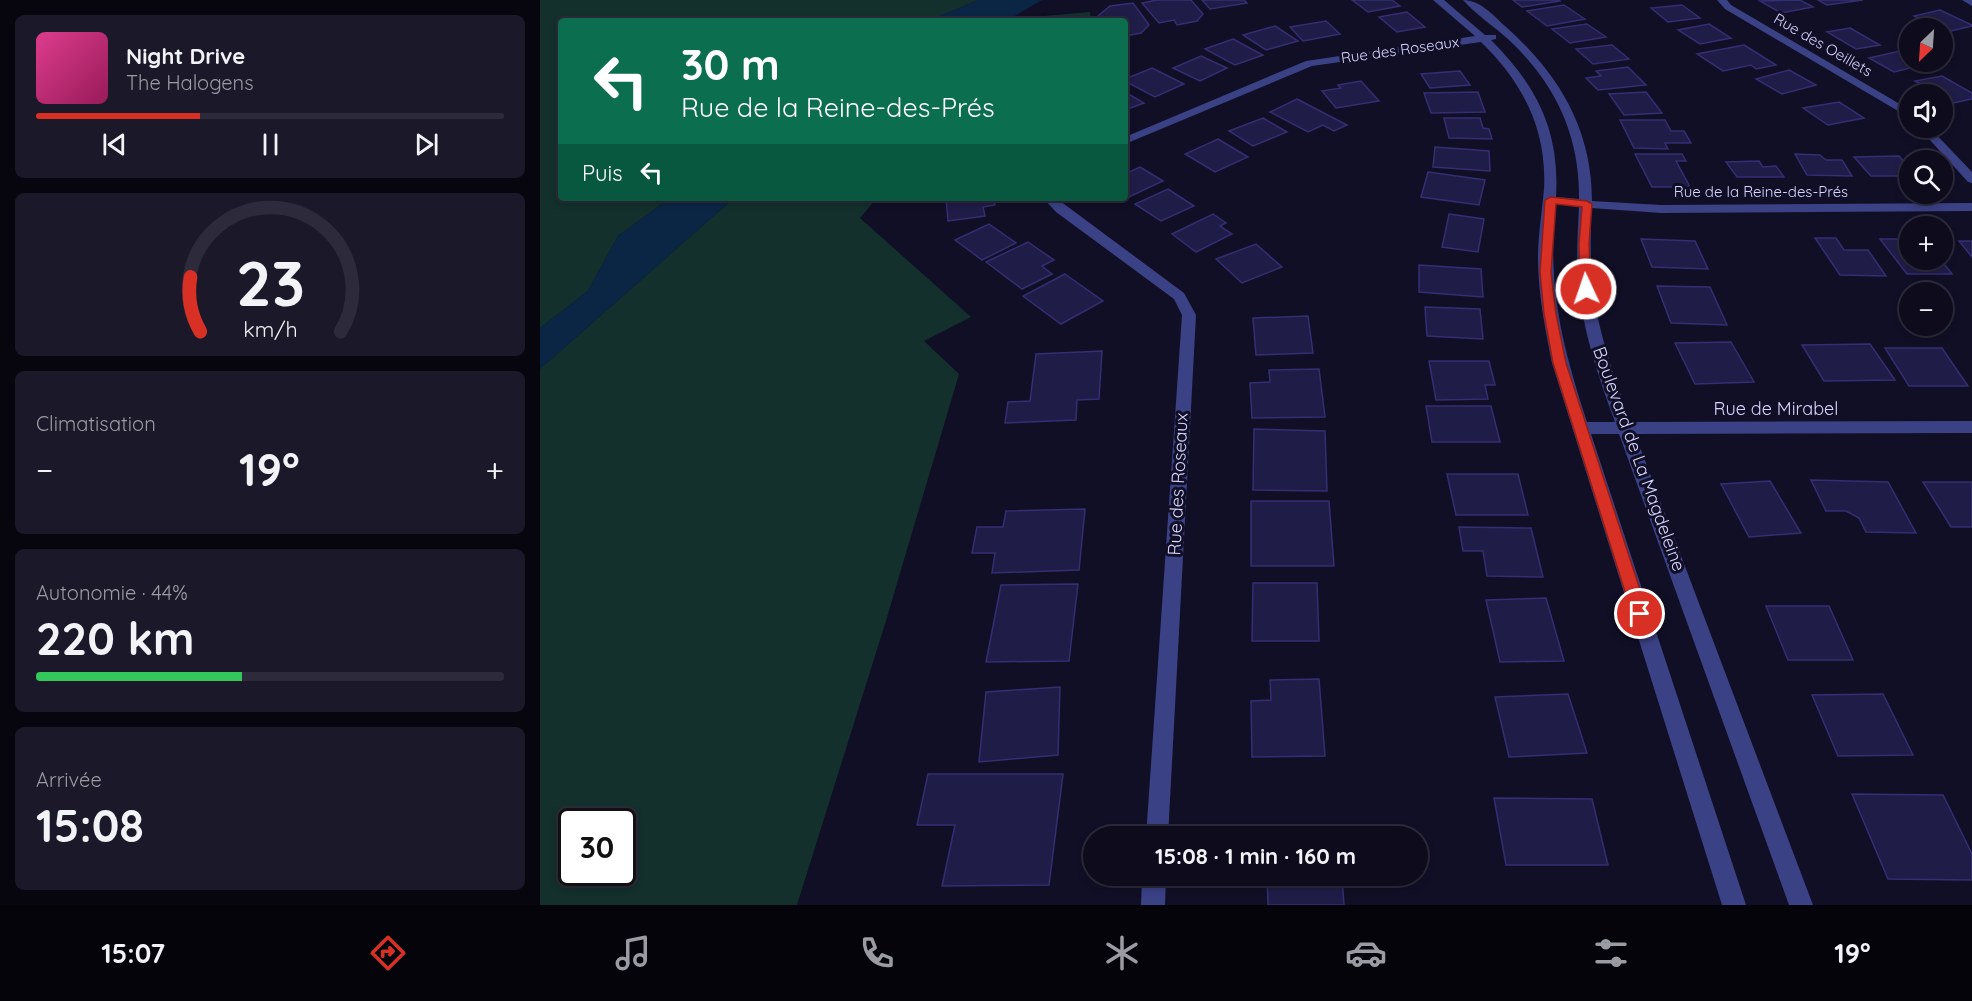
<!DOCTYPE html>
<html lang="fr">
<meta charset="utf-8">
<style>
body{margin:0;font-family:Quicksand,sans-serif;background:#1b1929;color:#f1f3f6;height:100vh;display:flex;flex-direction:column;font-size:22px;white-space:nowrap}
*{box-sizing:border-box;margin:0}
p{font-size:20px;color:#9a9ba3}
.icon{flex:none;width:33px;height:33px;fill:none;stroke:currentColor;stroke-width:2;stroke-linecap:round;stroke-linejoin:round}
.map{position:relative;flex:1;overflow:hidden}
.details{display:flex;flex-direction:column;gap:15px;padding:15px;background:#07060f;width:540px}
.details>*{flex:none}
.top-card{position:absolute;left:18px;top:18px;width:570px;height:183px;border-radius:6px;box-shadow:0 3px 9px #0003,0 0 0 2px #2d2b3b;background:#0b6e4f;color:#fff;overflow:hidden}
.needle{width:39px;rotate:205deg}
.buttons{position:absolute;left:1359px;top:18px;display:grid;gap:12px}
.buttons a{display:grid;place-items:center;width:54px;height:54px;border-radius:50%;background:#0d0b1c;box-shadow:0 3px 9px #0003,0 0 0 2px #2d2b3b;font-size:30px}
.speed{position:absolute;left:18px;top:808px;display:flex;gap:12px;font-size:30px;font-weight:700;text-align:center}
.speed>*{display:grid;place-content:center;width:78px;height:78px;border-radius:50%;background:#0d0b1c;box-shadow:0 3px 9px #0003,0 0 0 2px #2d2b3b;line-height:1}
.speed .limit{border:3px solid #111;border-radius:9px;background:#fff;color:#111}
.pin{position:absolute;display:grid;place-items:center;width:51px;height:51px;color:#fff;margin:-26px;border:3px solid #fff;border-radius:50%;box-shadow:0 2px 6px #0007}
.me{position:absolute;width:66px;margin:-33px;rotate:357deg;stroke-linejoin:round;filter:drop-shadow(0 0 4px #0008)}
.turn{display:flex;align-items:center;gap:21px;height:126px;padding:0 24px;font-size:27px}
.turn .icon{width:78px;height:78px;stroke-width:2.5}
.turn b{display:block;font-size:42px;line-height:51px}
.then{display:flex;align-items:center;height:57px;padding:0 24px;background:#0003;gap:12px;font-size:22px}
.big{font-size:45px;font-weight:700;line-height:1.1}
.details .widget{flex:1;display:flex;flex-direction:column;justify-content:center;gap:9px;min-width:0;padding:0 21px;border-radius:9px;background:#1b1929}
.details .dial{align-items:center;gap:0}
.dial svg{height:156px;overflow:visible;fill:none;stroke:#2d2b3b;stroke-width:7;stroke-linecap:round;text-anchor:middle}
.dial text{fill:#f1f3f6;stroke:none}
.song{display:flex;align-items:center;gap:18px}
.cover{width:72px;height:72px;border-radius:9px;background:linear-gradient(135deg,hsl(330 70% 55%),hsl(330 70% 35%))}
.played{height:6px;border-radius:3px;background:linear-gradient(90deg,#d93025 35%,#2d2b3b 35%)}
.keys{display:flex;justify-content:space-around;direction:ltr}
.heat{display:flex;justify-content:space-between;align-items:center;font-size:33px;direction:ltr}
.charge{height:9px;border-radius:4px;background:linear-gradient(90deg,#34c759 44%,#2d2b3b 0)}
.trip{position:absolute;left:543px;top:826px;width:345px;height:60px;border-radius:30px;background:#0d0b1c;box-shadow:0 3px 9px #0003,0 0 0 2px #2d2b3b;font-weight:700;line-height:60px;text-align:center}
.dock{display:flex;height:96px;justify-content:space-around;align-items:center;background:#05040b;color:#9a9ba3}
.dock .icon{width:42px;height:42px}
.dock .selected{color:#d93025}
.dock b{font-size:27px;color:#f1f3f6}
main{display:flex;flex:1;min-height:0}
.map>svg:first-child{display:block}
.green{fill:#13302c;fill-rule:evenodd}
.water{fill:#0b2644}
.building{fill:#1f1c47;stroke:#342e73;stroke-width:1.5}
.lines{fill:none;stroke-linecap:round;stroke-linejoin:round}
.minor{fill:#3b4185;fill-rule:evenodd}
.route{fill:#d93025;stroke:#8d1f18;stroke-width:1.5}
.labels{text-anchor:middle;stroke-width:6;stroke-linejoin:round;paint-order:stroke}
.far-street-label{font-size:15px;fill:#d5d5ff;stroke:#110f26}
.street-label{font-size:18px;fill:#d5d5ff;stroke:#110f26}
</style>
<main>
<section class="details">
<div class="widget">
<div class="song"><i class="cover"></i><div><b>Night Drive</b><p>The Halogens</p></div></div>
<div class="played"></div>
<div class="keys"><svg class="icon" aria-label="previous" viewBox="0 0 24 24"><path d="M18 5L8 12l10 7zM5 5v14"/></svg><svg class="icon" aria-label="pause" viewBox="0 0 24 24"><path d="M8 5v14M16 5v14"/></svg><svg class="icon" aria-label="next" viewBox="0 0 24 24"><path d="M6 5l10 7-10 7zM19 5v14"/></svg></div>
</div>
<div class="widget dial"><svg viewBox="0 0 100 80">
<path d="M14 69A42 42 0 1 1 86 69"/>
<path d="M14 69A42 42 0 0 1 9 41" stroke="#d93025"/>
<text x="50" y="56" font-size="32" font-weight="700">23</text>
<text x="50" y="72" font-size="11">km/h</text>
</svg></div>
<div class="widget"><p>Climatisation</p>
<div class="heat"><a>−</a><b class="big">19°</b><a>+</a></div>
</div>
<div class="widget"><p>Autonomie · 44%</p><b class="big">220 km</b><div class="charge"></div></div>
<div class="widget"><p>Arrivée</p><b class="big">15:08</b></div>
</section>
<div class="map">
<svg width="1432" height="905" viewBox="0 0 1432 905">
<rect width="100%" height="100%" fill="#110f26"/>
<path class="green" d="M 0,0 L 439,0 L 387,21 L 21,21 L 21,198 L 130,198 L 78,236 L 48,291 L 0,328 Z
M 550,12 L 551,21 L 466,21 L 470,19 Z
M 194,198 L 337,198 L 320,218 L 431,317 L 384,341 L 419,374 L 345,624 L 257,905 L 0,905 L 0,369 ZM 32,822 L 82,822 L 82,873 L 32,873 Z"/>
<path class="water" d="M 439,0 L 502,0 L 466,21 L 387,21 Z
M 130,198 L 194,198 L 0,369 L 0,328 L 48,291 L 78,236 Z"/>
<path class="building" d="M 617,0 L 651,0 L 663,14 L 657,21 L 637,25 L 634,20 L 619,23 L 602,3 Z
M 662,0 L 704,0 L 707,3 L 670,9 Z
M 812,0 L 852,0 L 860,6 L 828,12 Z
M 973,0 L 1019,0 L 1020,1 L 982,7 Z
M 1260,0 L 1273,7 L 1241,13 L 1220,1 Z
M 1278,0 L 1323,0 L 1287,5 Z
M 593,3 L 609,25 L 601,33 L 585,36 L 585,21 L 562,21 L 558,16 L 570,6 Z
M 1024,5 L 1045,19 L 1007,26 L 987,11 Z
M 1142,5 L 1160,18 L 1128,22 L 1111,8 Z
M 1400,10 L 1432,25 L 1432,26 L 1407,32 L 1374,16 Z
M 867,12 L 885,27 L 857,32 L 839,17 Z
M 786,21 L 800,34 L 763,41 L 750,27 Z
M 1047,24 L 1066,37 L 1030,43 L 1012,29 Z
M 1169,24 L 1191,38 L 1160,44 L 1138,30 Z
M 735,26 L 758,41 L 726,50 L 703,35 Z
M 1310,28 L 1340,45 L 1316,49 L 1287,32 Z
M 693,39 L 723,55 L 695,65 L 665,49 Z
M 1072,45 L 1089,59 L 1053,64 L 1036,49 Z
M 1204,45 L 1236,65 L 1216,69 L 1211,65 L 1183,71 L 1157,54 Z
M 1360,51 L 1370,56 L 1370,62 L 1379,62 L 1391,68 L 1379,70 L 1374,67 L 1354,72 L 1329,58 Z
M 661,56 L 687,68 L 660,81 L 633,68 Z
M 1088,67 L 1106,85 L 1058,90 L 1046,78 L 1061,76 L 1056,71 Z
M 612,68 L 644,84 L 615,97 L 585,81 L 585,79 Z
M 1249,70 L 1276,85 L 1242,94 L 1216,79 Z
M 920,71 L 930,85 L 890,88 L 881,74 Z
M 1402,76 L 1432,93 L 1432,99 L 1413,103 L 1402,97 L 1402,94 L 1398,94 L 1375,81 Z
M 821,81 L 839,101 L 796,108 L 782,91 L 801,88 L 798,85 Z
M 585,92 L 604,103 L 585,110 Z
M 938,92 L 945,112 L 891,113 L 884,93 Z
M 1106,92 L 1122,113 L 1084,115 L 1069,94 Z
M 757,99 L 807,125 L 794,131 L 783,125 L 768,132 L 730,112 Z
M 1299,102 L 1324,118 L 1288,125 L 1263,108 Z
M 723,118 L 747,132 L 713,146 L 689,131 Z
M 904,118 L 940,118 L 943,128 L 949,129 L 952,139 L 909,138 Z
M 1080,120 L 1125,120 L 1131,131 L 1144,131 L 1151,143 L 1125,143 L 1128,149 L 1094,148 Z
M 678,139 L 708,157 L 675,172 L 645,154 Z
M 895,147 L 949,151 L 950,171 L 893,167 Z
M 1095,154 L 1142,154 L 1146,161 L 1136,161 L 1150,187 L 1112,187 Z
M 1255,154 L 1280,155 L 1286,160 L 1302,160 L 1312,176 L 1267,175 Z
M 1359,156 L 1370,169 L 1370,176 L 1331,176 L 1314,157 Z
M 1219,161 L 1223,167 L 1236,166 L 1244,177 L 1197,177 L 1186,162 Z
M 600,167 L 623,181 L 589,197 L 585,194 L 585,174 Z
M 888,172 L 945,180 L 939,205 L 881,197 Z
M 628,189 L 654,206 L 621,221 L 595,204 Z
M 406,198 L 453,198 L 455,205 L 443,207 L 445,216 L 408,221 Z
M 673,214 L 686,223 L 680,226 L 692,234 L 656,252 L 632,234 Z
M 909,214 L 944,219 L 938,252 L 902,247 Z
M 449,224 L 476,243 L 442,260 L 415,240 Z
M 1275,238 L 1296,238 L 1304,250 L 1328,250 L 1346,276 L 1300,275 Z
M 1101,239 L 1155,241 L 1168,269 L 1112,267 Z
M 1340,239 L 1370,239 L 1370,260 L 1401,260 L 1412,274 L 1367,274 Z
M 1419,241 L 1432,241 L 1432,257 Z
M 488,242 L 514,260 L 502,266 L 512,274 L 482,289 L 446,262 Z
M 716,244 L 742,267 L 702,283 L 676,259 Z
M 879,265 L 941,269 L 943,297 L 879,292 Z
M 525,274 L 563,301 L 521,324 L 483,296 Z
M 1117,286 L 1170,287 L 1187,325 L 1131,323 Z
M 885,307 L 940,309 L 943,339 L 887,336 Z
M 768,316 L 773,353 L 716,355 L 713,318 Z
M 1191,342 L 1214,382 L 1155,384 L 1135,343 Z
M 1330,344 L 1355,380 L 1284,381 L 1262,345 Z
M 1345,348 L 1402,348 L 1428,386 L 1369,386 Z
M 562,351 L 559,399 L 537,400 L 536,420 L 465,423 L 468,402 L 490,401 L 496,354 Z
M 889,361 L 949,361 L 955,385 L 945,385 L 948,399 L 896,400 Z
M 779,369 L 785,417 L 712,418 L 710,383 L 730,382 L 729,370 Z
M 886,406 L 951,406 L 960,442 L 892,442 Z
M 714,429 L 785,431 L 787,491 L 713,490 Z
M 907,474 L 978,474 L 988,515 L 916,515 Z
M 1271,480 L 1348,482 L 1376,533 L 1326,532 L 1319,518 L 1306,511 L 1286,511 Z
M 1230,481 L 1261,533 L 1209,537 L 1181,484 Z
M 1383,482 L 1432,482 L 1432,527 L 1411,527 Z
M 711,501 L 789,501 L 794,566 L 711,566 Z
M 545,509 L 539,570 L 452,573 L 455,553 L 432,553 L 437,527 L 463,527 L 466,511 Z
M 919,527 L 991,528 L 1003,577 L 947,576 L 943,551 L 923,551 Z
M 713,583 L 777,583 L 779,641 L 712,641 Z
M 538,584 L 529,661 L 446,662 L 461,585 Z
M 1006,598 L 1024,661 L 960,662 L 946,600 Z
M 1226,606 L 1289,606 L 1313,660 L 1248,660 Z
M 779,679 L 785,756 L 712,757 L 711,701 L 731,700 L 730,680 Z
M 520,687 L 518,755 L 439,762 L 446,692 Z
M 1028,694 L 1047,753 L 969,757 L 955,697 Z
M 1343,694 L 1373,755 L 1298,756 L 1272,695 Z
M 388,774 L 523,774 L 509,885 L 402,886 L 415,825 L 377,825 Z
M 1312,794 L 1403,795 L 1432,854 L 1432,880 L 1348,879 Z
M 954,798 L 1052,799 L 1068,865 L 966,865 Z
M 727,876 L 802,876 L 804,905 L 728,905 Z"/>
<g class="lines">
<path class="minor" d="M 893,0 L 904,0 L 945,35 L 956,35 L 956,39 L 951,40 C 997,86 1020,131 1016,197 L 1039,199 C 1040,135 1015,83 969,40 C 954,26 936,15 923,0 C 940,0 953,15 965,26 C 1018,73 1052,128 1052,201 L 1121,205 L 1432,203 L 1432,211 L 1121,213 L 1051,208 C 1051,232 1050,255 1052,278 C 1056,328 1074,376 1091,422 L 1432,421 L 1432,433 L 1095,434 L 1273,905 L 1249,905 L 1079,434 L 1051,434 L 1206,905 L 1182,905 L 1012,363 C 1005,328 998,293 998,258 C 998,235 1002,212 1004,189 C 1007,129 983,83 941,42 L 772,66 L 585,144 L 585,137 L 766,61 L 935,36 ZM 1015,204 L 1039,207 C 1038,231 1036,256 1038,280 C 1042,329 1058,376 1075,422 L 1047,422 C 1021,342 1008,289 1015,204 Z
M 1177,0 L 1187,0 L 1191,5 L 1370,110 L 1370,118 L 1185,9 Z
M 1422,0 L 1432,0 L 1432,6 Z
M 1379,128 L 1390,128 L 1432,172 L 1432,183 L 1428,182 Z
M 503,198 L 516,198 L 644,293 L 656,315 L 628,837 L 606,837 L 642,315 L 634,299 L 516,212 Z
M 602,876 L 626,876 L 625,905 L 601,905 Z"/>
</g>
<path class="route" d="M 1011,197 L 1047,201 L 1052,204 L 1049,244 L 1051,289 L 1046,292 L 1040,289 L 1039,244 L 1042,207 L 1016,204 L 1011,272 L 1016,314 L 1026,363 L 1108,614 L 1106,619 L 1100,620 L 1094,619 L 1092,614 L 1013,363 L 1004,314 L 1000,272 L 1005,200 Z"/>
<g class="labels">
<g class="far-street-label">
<text transform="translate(1283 45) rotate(30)" y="5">Rue des Oeillets</text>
<text transform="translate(860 50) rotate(-8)" y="5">Rue des Roseaux</text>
<text x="1221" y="197">Rue de la Reine-des-Prés</text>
</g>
<g class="street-label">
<text x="1236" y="415">Rue de Mirabel</text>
<text transform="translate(1099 459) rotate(70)" y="6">Boulevard de La Magdeleine</text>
<text transform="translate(638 484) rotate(-87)" y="6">Rue des Roseaux</text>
</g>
</g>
</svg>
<div class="buttons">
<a><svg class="needle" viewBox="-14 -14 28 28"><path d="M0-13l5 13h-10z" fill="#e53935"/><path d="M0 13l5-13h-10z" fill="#9a9ba3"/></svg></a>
<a><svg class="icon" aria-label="sound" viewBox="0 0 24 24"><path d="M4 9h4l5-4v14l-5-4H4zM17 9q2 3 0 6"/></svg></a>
<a><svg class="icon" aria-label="search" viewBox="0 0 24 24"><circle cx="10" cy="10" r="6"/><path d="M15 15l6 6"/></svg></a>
<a>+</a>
<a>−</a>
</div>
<div class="speed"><div class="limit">30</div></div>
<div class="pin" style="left:1100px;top:614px;background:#d93025"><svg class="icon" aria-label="arrive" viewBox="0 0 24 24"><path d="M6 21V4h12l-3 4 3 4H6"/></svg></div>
<svg class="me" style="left:1046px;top:289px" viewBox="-20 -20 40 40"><circle r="17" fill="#d93025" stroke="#fff" stroke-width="3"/><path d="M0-11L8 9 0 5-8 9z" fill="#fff"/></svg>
<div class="trip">15:08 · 1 min · 160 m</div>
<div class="top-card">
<div class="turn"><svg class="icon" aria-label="left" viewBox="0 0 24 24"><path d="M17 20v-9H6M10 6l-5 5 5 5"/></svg><div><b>30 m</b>Rue de la Reine-des-Prés</div></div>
<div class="then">Puis<svg class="icon" aria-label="left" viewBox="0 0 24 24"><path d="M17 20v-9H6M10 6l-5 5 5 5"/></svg></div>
</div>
</div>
</main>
<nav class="dock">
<b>15:07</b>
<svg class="icon selected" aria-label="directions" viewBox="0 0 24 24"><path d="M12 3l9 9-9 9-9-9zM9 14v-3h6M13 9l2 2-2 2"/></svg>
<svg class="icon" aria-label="music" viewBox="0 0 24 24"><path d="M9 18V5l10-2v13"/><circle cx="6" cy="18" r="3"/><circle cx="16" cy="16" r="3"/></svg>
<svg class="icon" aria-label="phone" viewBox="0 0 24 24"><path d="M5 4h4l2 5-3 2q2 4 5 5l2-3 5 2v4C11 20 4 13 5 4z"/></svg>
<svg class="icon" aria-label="climate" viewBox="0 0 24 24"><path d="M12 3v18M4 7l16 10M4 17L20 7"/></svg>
<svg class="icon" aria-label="car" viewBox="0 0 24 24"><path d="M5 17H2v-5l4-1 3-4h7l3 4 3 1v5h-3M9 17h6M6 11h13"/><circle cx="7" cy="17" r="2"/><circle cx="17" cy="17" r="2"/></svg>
<svg class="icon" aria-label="filters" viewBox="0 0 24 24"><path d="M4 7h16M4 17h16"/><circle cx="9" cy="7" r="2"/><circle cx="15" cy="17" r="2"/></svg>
<b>19°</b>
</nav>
